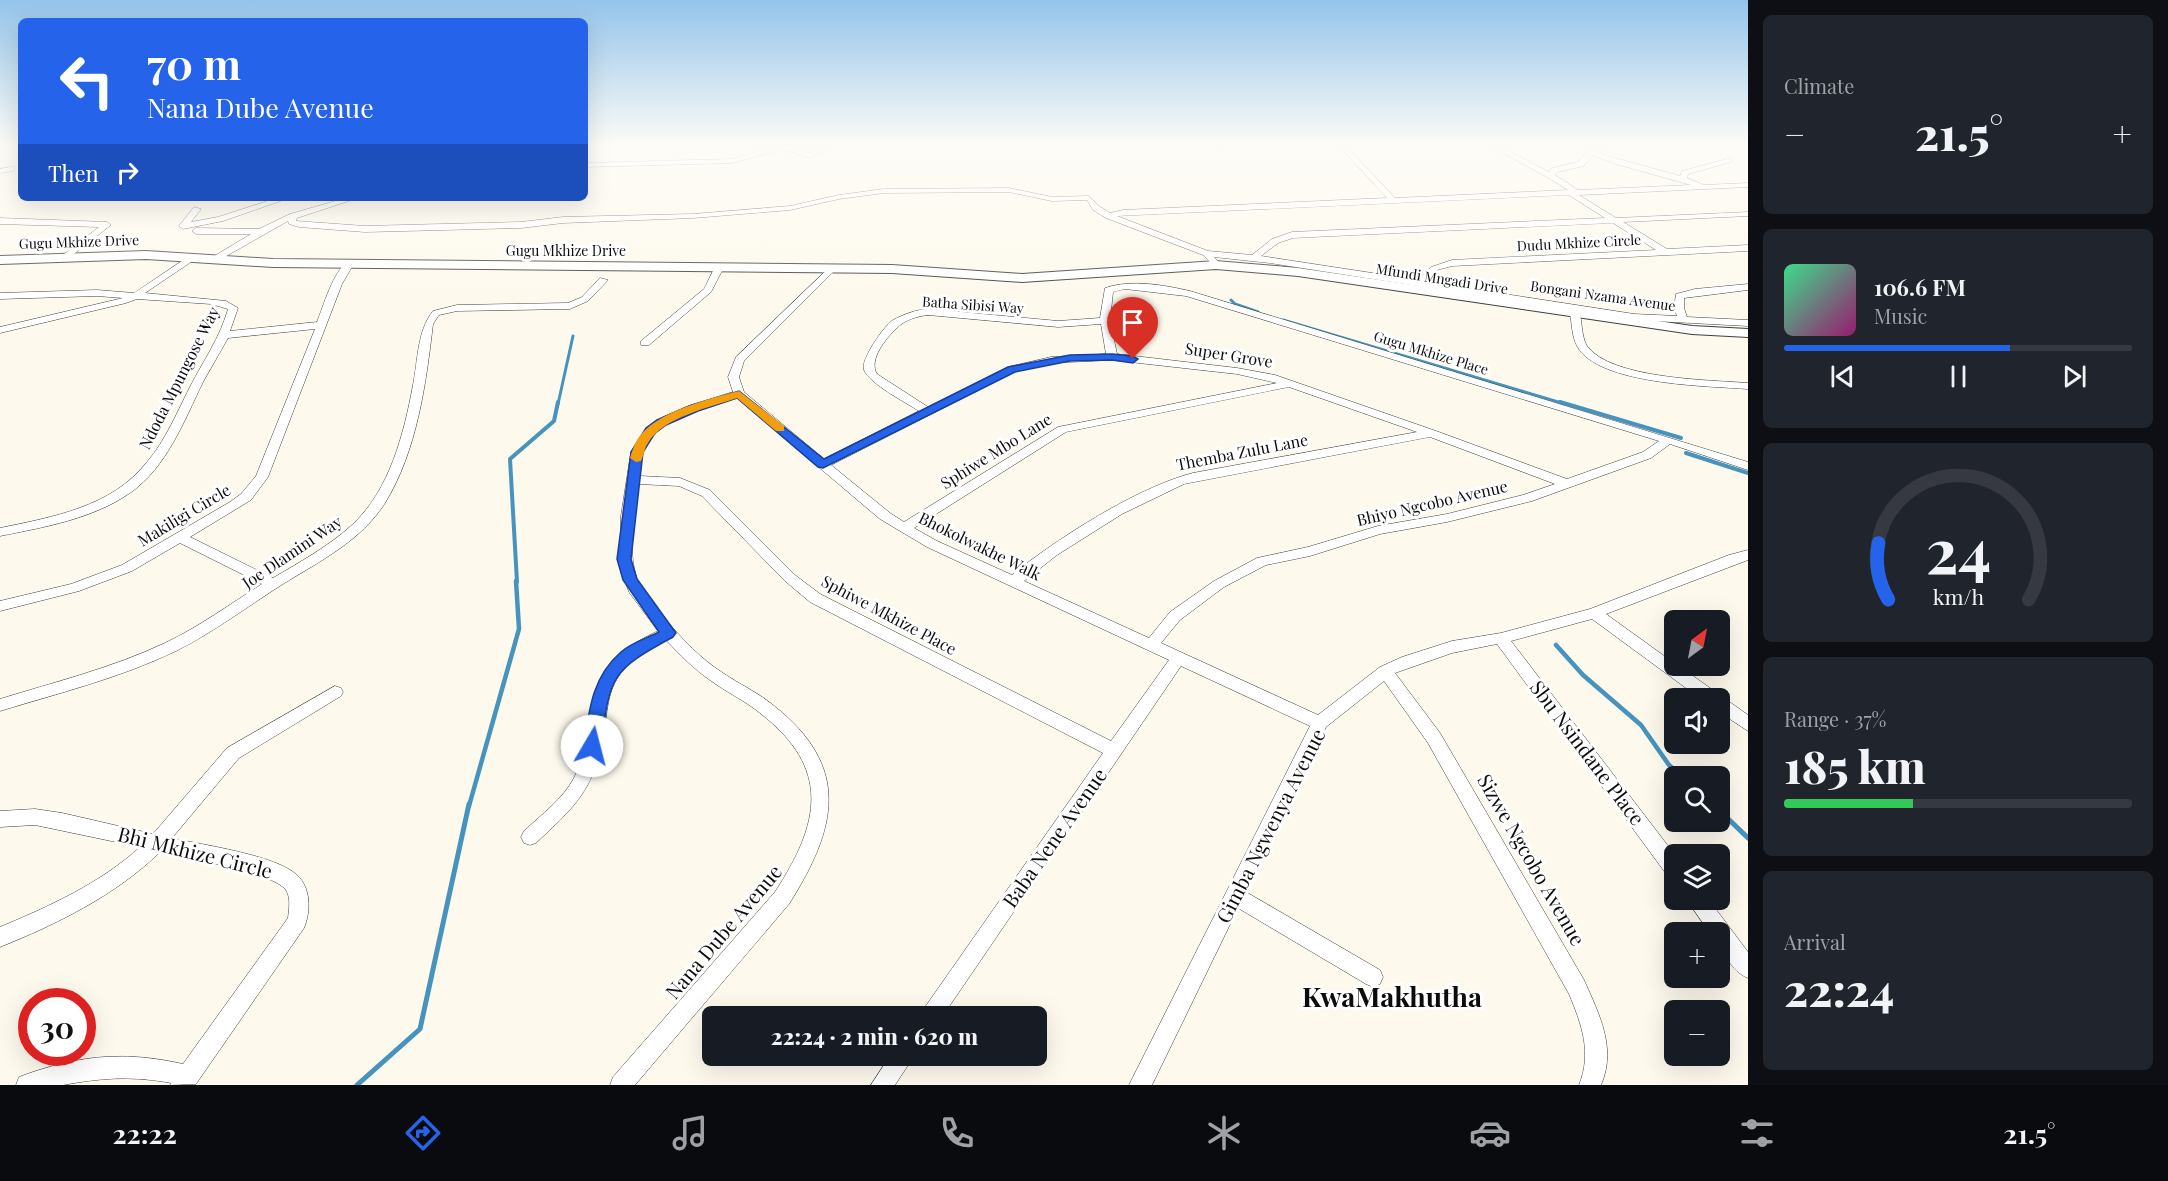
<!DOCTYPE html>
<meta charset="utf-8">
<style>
body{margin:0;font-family:"Playfair Display",serif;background:#20242c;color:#f1f3f6;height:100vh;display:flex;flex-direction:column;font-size:22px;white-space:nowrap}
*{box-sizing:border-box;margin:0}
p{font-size:20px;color:#9ea1a6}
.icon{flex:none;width:33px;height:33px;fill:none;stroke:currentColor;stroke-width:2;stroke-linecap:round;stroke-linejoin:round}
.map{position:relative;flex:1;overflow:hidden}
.drawer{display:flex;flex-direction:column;gap:15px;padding:15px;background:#0d0f14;width:420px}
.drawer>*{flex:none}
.banner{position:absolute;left:18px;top:18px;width:570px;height:183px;border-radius:9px;box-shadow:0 6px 24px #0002;background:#2563eb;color:#fff;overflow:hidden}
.needle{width:39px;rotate:32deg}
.controls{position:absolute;left:1664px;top:610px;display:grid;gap:12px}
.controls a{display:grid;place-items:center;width:66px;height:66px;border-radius:9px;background:#171b24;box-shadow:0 6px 24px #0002;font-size:30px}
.speed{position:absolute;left:18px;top:988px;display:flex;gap:12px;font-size:30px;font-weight:700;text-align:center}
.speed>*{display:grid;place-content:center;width:78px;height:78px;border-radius:50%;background:#171b24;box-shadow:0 6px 24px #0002;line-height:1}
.speed .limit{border:9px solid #d22;background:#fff;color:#111}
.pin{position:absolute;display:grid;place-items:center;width:51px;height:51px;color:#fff;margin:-62px -26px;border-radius:50% 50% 50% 0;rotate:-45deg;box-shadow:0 0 6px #0007}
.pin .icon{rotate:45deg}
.me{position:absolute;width:66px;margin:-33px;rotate:8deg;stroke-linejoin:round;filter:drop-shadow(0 0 4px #0008)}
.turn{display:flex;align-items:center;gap:21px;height:126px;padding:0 30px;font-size:27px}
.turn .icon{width:78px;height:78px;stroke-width:2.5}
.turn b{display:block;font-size:42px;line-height:51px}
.then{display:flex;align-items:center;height:57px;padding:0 30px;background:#0003;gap:12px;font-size:22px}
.big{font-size:45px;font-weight:800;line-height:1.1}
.drawer .tile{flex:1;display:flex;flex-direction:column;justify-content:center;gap:9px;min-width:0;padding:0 21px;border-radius:9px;background:#20242c}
.drawer .dial{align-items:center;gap:0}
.dial svg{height:156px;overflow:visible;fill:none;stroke:#363941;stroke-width:7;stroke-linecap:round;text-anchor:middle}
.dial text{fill:#f1f3f6;stroke:none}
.song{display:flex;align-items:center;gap:18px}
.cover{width:72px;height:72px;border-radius:9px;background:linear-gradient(135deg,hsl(150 70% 55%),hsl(320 70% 35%))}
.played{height:6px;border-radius:3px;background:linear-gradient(90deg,#2563eb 65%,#363941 65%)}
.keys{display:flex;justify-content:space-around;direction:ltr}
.heat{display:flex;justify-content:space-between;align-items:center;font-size:33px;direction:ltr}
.charge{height:9px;border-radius:4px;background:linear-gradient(90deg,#34c759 37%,#363941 0)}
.trip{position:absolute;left:702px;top:1006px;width:345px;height:60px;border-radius:9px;background:#171b24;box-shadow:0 6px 24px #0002;font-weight:800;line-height:60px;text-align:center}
.dock{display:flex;height:96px;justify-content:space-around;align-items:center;background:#090b0e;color:#9ea1a6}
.dock .icon{width:42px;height:42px}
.dock .current{color:#2563eb}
.dock b{font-size:27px;color:#f1f3f6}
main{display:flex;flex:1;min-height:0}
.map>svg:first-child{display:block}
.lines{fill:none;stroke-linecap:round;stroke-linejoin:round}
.stream-far3{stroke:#4694be;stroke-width:3}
.stream-far2{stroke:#4694be;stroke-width:4}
.stream-far1{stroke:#4694be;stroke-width:4.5}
.stream{stroke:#4694be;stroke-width:5}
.minor-casing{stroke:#3f3f3f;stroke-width:1}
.tertiary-casing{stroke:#3f3f3f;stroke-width:2}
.minor{fill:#fff;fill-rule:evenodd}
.tertiary{fill:#fff;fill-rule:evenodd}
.route{fill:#2563eb;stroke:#184099;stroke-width:1.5}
.slow{fill:#f59e0b}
.labels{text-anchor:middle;stroke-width:6;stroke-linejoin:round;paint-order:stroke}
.far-street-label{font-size:14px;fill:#0c0c0c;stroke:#fff}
.street-label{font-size:16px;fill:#0c0c0c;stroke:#fff}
.near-street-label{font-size:20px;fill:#0c0c0c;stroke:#fff}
.near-district-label{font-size:27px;font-weight:bold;fill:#0c0c0c;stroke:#fff}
</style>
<main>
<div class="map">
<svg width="1748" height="1085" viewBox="0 0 1748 1085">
<rect width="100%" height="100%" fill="#fdf9ed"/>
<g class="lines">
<path class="stream-far3" d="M 1231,300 L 1235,304 L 1258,312
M 1283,320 L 1565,404
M 558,404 L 573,336"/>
<path class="stream-far2" d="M 1560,402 L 1681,438
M 1686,453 L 1748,473
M 517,582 L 510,459 L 554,421 L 558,402"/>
<path class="stream-far1" d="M 1556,645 L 1583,675 L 1641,725 L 1669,765 L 1682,777
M 469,806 L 519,629 L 516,581"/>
<path class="stream" d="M 1719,810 L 1748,838
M 357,1085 L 420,1029 L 469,804"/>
<defs>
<path id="minor" d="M 777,146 L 789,146 L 809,153 L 823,146 L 832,146 L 810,158 L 783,149 L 732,163 L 585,167 L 585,163 L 732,159 Z
M 1218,146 L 1225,146 L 1220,151 L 1216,149 Z
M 1339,146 L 1346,146 L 1395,198 L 1568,190 L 1547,177 L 1490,146 L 1499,146 L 1549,172 L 1552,168 L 1578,162 C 1587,151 1594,146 1608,146 L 1598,152 L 1608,156 L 1680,176 L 1682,171 L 1731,158 L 1731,162 L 1688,174 L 1687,178 L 1704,185 L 1748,183 L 1748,187 L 1579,195 L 1616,218 L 1748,212 L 1748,216 L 1623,222 L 1667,249 L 1748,245 L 1748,251 L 1452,266 L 1437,270 L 1427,282 L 1634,314 L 1677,316 L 1674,308 L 1676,294 L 1695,289 L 1748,284 L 1748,290 L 1684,298 L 1684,308 L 1687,317 L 1748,320 L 1748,326 L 1634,320 L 1270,263 L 1214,257 L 1221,265 L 1216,268 L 1203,255 L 1106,218 L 1093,210 L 1087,200 L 1052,201 L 1009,192 L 884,193 L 839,199 L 790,210 L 693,218 L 563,223 L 521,228 L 365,232 L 299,227 L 289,224 L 288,221 L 214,263 L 211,262 L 211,258 L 251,234 L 196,234 L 192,231 L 196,228 L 259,229 L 290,214 L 346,198 L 358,198 L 297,218 L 296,221 L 365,226 L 521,222 L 563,217 L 693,214 L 790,206 L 839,195 L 884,189 L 1009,188 L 1052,197 L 1089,196 L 1099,206 L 1110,213 L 1123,210 L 1387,198 ZM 1592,155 L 1616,164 L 1691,185 L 1578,190 L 1555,175 L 1558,172 L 1584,166 ZM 1569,195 L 1605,218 L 1292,232 L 1272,239 L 1252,255 L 1208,251 L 1117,216 ZM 1613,223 L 1656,250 L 1452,260 L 1431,267 L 1418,280 L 1261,256 L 1278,243 L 1293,238 Z
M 11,167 L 14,167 L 14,171 L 0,173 L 0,169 Z
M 277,198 L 289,198 L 223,221 L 183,229 L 179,226 L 194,207 L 201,209 L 191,222 L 218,217 Z
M 0,218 L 107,222 L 111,225 L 66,260 L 62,257 L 63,255 L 99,227 L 0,224 Z
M 191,255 L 195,258 L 194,260 L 145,293 L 226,301 L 238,308 L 230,331 L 317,322 C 323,307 334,269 348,262 L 353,265 L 342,284 L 268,477 L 251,500 L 190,537 L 273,578 C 300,562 329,546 352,525 C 390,490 404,433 413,385 C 418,360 417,331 433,311 L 457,305 L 568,303 L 582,297 L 600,278 L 608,280 L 588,301 L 570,309 L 457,311 L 439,315 L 433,324 C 426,384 417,451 385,503 C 361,541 320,561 283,584 C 248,606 214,632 176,651 C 120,678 59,693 0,711 L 0,699 C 55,682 112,668 165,643 C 199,627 230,604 262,584 L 180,543 L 132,571 L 79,591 L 0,611 L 0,601 L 71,584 L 122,565 L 230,502 L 241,494 L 256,476 L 315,329 L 228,338 C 220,353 211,367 203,382 C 184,421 167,467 130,493 C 92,519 45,527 0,536 L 0,528 C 53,517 112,507 147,462 C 166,440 177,412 190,387 C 203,361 220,338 228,309 L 211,304 L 137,299 L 126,303 L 0,333 L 0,327 L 123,298 L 97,296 L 0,299 L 0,293 L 97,290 L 134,293 Z
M 716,265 L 724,267 L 711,292 L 649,345 L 641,345 L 641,341 L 704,289 Z
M 831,266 L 836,269 L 744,361 L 739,377 L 744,392 L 824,459 L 919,411 C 905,402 870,384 864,370 C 860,360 884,326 893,320 C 905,314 915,310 928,309 L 1058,321 L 1100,318 L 1105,288 C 1132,279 1163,285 1190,291 L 1748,462 L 1748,470 L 1670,444 L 1651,458 L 1532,501 L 1447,522 L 1380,534 L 1310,556 L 1266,565 L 1224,587 L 1180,620 L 1161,643 L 1318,715 L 1380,667 L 1402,657 L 1452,641 L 1501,633 L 1590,609 L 1729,555 L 1748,550 L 1748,560 L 1606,614 L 1674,663 L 1674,666 L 1679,666 L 1748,715 L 1748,731 L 1719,712 L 1719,699 L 1701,699 L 1592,619 L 1511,641 L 1675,855 L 1674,877 L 1667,875 L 1497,644 L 1452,653 L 1395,673 L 1440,733 L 1584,980 C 1599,1014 1617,1048 1601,1085 L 1579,1085 C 1592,1053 1582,1025 1569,994 L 1428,743 L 1384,681 L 1326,727 L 1246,892 L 1380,970 L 1383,977 L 1380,984 L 1373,987 L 1366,984 L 1238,908 L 1152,1085 L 1129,1085 L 1310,726 L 1181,666 L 942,1017 L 919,1017 L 923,1010 L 1103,753 L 810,602 L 785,581 L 702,496 L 679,486 L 639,484 C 634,514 627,549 637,579 C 643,594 656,608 666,620 C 683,640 701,659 723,673 C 739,684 757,692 773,705 C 852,767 837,828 789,904 L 635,1085 L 610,1085 L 613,1077 L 775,892 C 820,823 832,769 760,713 C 744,700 726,692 710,680 C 694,669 680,655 666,640 C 585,680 620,711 592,776 C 580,804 558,822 536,843 L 530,845 L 524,843 L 521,837 L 524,831 C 541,815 563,799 574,778 C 581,764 583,748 586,733 C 595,676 605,656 658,631 L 629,592 L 620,566 L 621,516 L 631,452 L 641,436 L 663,417 L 691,405 L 733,392 L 728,377 L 736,357 ZM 1125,289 L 1186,296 L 1659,441 L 1643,452 L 1567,479 L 1436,431 L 1275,375 L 1237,368 L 1117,354 L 1110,321 L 1113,292 ZM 928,315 L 1058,327 L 1101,324 L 1106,354 L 1051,357 L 1008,367 L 928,407 L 877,374 C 868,360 886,338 897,328 C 904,320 918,316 928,315 ZM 1112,360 L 1237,374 L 1277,383 L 1058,427 L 904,522 L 890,513 L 831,465 L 1016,371 L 1051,363 ZM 1289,387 L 1417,432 L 1193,473 C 1138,487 1056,539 1012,575 L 937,541 L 914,528 L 1066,432 ZM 737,398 L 880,519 L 927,547 L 1169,660 L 1111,741 L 820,594 L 795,575 L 710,490 L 680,478 L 640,476 C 641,469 641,460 643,453 C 653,419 708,407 737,398 ZM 1430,437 L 1555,484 L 1523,495 L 1447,514 L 1378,526 L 1308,547 L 1257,558 L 1214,581 L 1170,612 L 1149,638 L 1024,581 L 1057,555 L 1122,514 L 1184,484 Z
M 1575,311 L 1580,314 C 1582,324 1582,338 1587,346 C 1611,379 1709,380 1748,383 L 1748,389 C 1708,386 1598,385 1577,346 C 1572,337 1572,324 1570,314 Z
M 335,686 L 341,688 L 343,692 L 341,696 L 239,758 L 172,838 C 202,845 276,855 297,875 C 311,888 311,911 304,928 L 196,1084 L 170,1085 L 171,1083 L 166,1082 C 128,1076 101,1078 63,1085 C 48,1085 31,1085 16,1085 L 19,1077 L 27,1074 C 82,1055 125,1051 183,1064 L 288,918 C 289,909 291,898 286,890 C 273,872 185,858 160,852 C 116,895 57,924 0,947 L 0,927 C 48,907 101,883 140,847 L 35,825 L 0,827 L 0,811 L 35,809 L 62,813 L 153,834 L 227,748 Z
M 1687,900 L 1709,900 L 1748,952 L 1748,978 C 1732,972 1719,949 1719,933 L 1710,933 Z
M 890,1056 L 914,1056 L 895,1085 L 871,1085 Z"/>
<path id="tertiary" d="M 146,251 L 273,259 L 892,265 L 1022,274 L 1216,261 L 1298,268 L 1692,326 L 1748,329 L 1748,337 L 1692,334 L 1298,276 L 1216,269 L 1022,282 L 892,273 L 273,267 L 146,259 L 0,264 L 0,256 Z"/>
</defs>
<use href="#minor" class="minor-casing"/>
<use href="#tertiary" class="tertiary-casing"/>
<use href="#minor" class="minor"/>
<use href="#tertiary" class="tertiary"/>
</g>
<linearGradient id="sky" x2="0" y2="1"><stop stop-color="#94c4eb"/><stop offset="0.49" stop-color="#fefcf7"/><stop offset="1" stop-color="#fefcf7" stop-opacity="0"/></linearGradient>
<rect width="1748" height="298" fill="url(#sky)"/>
<path class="route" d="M 1112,354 L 1133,356 L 1138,359 L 1133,363 L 1112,360 L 1070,361 L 1015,372 L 823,468 L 818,467 L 737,398 L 698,411 L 666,425 L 655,433 L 643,452 L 631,559 L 637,579 L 676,633 L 673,637 C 610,671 610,676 601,746 L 598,751 L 592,753 L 586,751 L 584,746 C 589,710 592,677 621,652 C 631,643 647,638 659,632 L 623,580 L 617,559 L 631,452 L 646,428 L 657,420 L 689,406 L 739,391 L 824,459 L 1008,367 L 1070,355 Z"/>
<path class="slow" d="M 739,391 L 784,426 L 784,431 L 776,431 L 737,398 C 711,407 663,417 648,443 C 644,448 644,455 641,461 L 636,462 L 630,458 C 632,452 634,445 637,440 C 654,412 709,399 739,391 Z"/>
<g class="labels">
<g class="far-street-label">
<text transform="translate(79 242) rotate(-2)" y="5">Gugu Mkhize Drive</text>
<text transform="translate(1579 243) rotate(-3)" y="5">Dudu Mkhize Circle</text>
<text x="566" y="256">Gugu Mkhize Drive</text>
<text transform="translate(1442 279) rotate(9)" y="5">Mfundi Mngadi Drive</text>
<text transform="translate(1603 296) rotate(8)" y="5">Bongani Nzama Avenue</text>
<text transform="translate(973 305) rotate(4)" y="5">Batha Sibisi Way</text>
<text transform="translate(1431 353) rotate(17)" y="5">Gugu Mkhize Place</text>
</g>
<g class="street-label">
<text transform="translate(1229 355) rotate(9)" y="6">Super Grove</text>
<text transform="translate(179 378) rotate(-63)" y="6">Ndoda Mpungose Way</text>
<text transform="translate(996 451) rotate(-32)" y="6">Sphiwe Mbo Lane</text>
<text transform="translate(1242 452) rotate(-11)" y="6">Themba Zulu Lane</text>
<text transform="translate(1432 503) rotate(-13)" y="6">Bhiyo Ngcobo Avenue</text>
<text transform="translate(184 515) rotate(-31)" y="6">Makiligi Circle</text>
<text transform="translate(980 546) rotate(26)" y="6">Bhokolwakhe Walk</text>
<text transform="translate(292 552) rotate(-34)" y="6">Joe Dlamini Way</text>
<text transform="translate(889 615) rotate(28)" y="6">Sphiwe Mkhize Place</text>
</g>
<g class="near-street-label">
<text transform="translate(1587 753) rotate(53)" y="7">Sbu Nsindane Place</text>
<text transform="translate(1271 826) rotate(-63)" y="7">Gimba Ngwenya Avenue</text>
<text transform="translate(1055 838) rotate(-55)" y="7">Baba Nene Avenue</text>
<text transform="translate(195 853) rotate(14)" y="7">Bhi Mkhize Circle</text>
<text transform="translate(1531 860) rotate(60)" y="7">Sizwe Ngcobo Avenue</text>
<text transform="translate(724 932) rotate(-50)" y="7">Nana Dube Avenue</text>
</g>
<g class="near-district-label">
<text x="1392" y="1007">KwaMakhutha</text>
</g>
</g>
</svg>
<div class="controls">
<a><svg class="needle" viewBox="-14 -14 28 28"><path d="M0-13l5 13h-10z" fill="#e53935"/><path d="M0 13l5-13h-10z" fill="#9ea1a6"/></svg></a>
<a><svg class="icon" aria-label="sound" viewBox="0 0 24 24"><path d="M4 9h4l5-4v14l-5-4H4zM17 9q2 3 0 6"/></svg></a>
<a><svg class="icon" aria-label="search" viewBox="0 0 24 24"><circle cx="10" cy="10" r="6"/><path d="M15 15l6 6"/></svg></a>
<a><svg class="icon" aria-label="layers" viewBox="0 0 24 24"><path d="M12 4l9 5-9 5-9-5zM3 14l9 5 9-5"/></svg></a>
<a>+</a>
<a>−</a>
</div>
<div class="speed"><div class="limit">30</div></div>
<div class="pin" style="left:1133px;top:359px;background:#d93025"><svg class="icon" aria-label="arrive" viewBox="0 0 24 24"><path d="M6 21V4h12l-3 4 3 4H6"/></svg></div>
<svg class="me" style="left:592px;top:746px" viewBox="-20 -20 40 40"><circle r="19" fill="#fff"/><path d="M0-13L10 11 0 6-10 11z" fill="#2563eb"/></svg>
<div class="trip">22:24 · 2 min · 620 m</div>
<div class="banner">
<div class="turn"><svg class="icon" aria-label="left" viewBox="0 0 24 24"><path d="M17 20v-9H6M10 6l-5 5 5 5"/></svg><div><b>70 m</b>Nana Dube Avenue</div></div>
<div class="then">Then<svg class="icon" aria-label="right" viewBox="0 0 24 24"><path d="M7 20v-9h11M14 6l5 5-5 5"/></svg></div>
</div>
</div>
<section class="drawer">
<div class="tile"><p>Climate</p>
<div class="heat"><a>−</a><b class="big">21.5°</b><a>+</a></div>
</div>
<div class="tile">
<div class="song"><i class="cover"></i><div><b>106.6 FM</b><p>Music</p></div></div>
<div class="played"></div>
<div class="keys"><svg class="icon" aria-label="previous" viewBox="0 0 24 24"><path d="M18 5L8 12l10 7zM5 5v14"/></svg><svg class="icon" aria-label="pause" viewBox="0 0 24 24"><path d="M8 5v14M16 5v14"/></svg><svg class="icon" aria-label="next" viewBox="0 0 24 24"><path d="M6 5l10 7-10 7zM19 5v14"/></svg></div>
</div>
<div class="tile dial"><svg viewBox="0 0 100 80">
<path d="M14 69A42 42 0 1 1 86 69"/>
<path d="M14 69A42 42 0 0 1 9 40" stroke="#2563eb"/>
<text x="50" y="56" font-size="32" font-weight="700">24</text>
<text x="50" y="72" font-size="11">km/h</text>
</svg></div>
<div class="tile"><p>Range · 37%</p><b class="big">185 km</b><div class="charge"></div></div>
<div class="tile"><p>Arrival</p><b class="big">22:24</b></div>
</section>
</main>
<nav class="dock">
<b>22:22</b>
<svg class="icon current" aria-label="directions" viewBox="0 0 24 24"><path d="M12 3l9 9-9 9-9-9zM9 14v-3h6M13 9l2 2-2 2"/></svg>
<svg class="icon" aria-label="music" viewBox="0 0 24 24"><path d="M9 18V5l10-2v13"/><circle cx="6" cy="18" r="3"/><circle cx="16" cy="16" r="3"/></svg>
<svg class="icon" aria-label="phone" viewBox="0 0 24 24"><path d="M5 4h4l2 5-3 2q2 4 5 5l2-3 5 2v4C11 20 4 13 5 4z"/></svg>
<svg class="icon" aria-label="climate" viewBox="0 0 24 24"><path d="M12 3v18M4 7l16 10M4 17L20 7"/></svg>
<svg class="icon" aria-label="car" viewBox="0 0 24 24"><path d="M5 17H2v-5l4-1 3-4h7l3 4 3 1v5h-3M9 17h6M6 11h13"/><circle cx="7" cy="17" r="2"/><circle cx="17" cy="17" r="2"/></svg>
<svg class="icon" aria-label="filters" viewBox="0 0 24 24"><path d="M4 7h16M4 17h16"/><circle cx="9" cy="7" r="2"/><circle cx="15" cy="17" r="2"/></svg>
<b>21.5°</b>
</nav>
